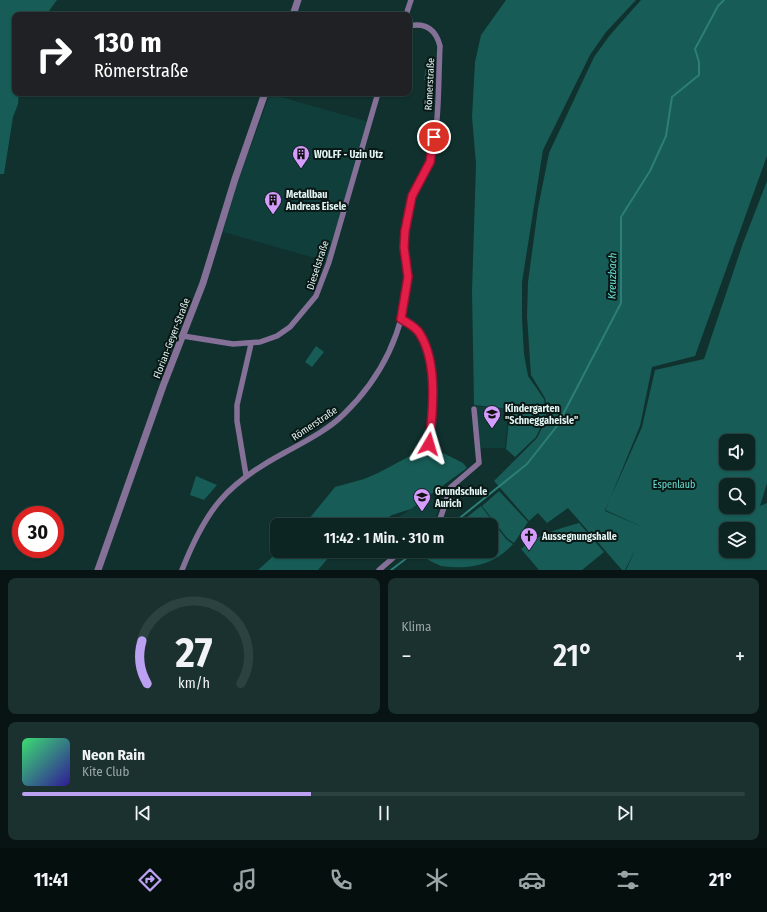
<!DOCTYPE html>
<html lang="de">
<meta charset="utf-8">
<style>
body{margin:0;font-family:"Fira Sans Condensed",sans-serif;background:#1a312f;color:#f1f3f6;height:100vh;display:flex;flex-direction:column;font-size:15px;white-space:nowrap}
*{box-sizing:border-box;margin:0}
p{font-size:13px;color:#9aa5a5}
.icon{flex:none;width:22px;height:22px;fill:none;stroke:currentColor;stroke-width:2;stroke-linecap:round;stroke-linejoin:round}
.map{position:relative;height:570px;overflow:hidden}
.details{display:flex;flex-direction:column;gap:8px;padding:8px;background:#071413;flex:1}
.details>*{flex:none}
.top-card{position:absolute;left:12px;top:12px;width:400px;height:84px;border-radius:8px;box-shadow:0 1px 3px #0004,0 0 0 1px #2c4240;background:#202124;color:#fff;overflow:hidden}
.controls{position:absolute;left:719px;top:434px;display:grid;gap:8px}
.controls a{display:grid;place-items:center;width:36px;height:36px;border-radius:8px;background:#0c2522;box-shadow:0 1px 3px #0004,0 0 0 1px #2c4240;font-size:20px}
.speed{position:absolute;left:12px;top:506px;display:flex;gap:8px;font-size:20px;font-weight:700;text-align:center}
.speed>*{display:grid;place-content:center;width:52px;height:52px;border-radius:50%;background:#0c2522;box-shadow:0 1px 3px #0004,0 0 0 1px #2c4240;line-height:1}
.speed .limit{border:6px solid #d22;background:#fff;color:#111}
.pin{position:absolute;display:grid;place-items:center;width:34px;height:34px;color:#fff;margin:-17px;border:2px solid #fff;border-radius:50%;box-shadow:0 1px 4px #0007}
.me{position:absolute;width:44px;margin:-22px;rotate:7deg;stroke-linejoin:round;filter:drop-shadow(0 0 3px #0008)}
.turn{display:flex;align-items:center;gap:14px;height:84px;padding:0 16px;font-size:18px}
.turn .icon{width:52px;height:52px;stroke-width:2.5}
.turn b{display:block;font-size:28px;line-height:34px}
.big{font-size:30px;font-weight:600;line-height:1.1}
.details .widget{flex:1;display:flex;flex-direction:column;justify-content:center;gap:6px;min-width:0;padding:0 14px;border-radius:8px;background:#1a312f}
.details .dial{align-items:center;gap:0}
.dial svg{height:104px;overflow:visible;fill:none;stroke:#2c4240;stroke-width:7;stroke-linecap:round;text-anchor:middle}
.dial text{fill:#f1f3f6;stroke:none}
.song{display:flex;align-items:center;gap:12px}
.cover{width:48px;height:48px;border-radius:6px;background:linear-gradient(135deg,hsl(140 70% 55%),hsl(250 70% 35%))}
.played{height:4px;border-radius:2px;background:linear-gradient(90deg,#bca0f2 40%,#2c4240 40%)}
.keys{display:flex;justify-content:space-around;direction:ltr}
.heat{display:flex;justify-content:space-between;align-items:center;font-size:22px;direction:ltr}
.details .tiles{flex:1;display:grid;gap:8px;grid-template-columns:1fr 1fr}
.widget:last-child{grid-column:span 2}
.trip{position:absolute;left:270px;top:518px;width:228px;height:40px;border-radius:8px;background:#0c2522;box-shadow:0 1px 3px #0004,0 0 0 1px #2c4240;font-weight:600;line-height:40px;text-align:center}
.dock{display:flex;height:64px;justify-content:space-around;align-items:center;background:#050f0e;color:#9aa5a5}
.dock .icon{width:28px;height:28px}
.dock .on{color:#bca0f2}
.dock b{font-size:18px;color:#f1f3f6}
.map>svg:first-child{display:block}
.built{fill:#103e3b}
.green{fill:#175c56;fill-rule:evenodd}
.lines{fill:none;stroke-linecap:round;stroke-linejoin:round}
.stream{stroke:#2c7e77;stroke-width:2}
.minor{stroke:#857097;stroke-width:5.5}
.tertiary{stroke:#857097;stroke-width:7}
.route-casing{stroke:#92132f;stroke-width:10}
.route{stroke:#e11d48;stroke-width:7}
.labels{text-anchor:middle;stroke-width:4;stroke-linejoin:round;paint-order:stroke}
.street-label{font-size:10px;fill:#e2f5f2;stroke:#091715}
.poi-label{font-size:10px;font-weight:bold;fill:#e2f5f2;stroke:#091715;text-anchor:start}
.park-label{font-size:10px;fill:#68dfd4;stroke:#091715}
.water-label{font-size:11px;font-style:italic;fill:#68dfd4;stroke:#091715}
</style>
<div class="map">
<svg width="767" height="570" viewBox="0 0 767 570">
<rect width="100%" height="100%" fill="#10312e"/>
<path class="built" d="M 270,94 L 369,122 L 329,262 L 223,232 L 237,184 Z
M 475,406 L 509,409 L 505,448 L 479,448 Z
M 431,496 L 435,502 L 439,504 L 436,518 L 429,525 L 386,525 Z"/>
<path class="green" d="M 0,0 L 57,0 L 46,15 L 15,15 L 15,93 L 19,93 L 18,104 L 13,117 L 4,174 L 0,174 Z
M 506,0 L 636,0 L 606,32 L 590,55 L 543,150 L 522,282 L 522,318 L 524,354 L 528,376 L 544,399 L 546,416 L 536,437 L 515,457 L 506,449 L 510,409 L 474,405 L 472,291 L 476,164 L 472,117 L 475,62 L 481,35 Z
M 641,0 L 767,0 L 767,156 L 695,356 L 652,367 L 640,426 L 605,511 L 645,528 L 605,510 L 642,427 L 655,370 L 704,359 L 743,243 L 767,181 L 767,483 L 760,506 L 767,503 L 767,570 L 626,570 L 636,548 L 625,570 L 622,570 L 568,508 L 547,523 L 538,513 L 529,521 L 494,481 L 537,438 L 548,416 L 545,398 L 531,375 L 527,316 L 528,282 L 538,208 L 549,153 L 594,57 L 610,35 ZM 726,441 L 748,441 L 748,463 L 726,463 ZM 726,485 L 748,485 L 748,507 L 726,507 ZM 726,529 L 748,529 L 748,551 L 726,551 Z
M 426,67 L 432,68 L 432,80 L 424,80 Z
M 316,346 L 324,352 L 312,367 L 305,362 Z
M 429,446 L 463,463 L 467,468 L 411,509 L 392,515 L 376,525 L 304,525 L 335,487 L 364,479 L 378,473 Z
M 196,476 L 217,485 L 204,500 L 190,495 Z
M 499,491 L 528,522 L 514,543 L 507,538 L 482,506 Z
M 481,506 L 506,539 L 513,544 C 494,566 468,570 441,566 C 432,562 427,560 421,553 L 423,551 L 491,551 L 491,525 L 457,525 Z
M 579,523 L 604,552 L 582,570 L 539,570 L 521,549 C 538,534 558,529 579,523 Z
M 279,551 L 334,551 L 318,570 L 258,570 Z"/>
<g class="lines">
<path class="stream" d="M 451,525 L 527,464 L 557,426 L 621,303 L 621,217 L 650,171 L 666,136 L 672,97 L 699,75 L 699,62 L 695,49 L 718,6 L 724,0
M 391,570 L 416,551"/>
<path class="minor" d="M 406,15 L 411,0
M 401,319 C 408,323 416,327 420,334 C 438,363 433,412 429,444
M 183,336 L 233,344 L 260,342 L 277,336 L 290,327 L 316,296 L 329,262 L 378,93
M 246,475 L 237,421 L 237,405 L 251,344
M 433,525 L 440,519 L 451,487 L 479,463 L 474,409
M 182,570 C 206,509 226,484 284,453 C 304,442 328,430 344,414 C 382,377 404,331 408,278 C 408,267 404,257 404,247 C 403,232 408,215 411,200 C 413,185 426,176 430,161 C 440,125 438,83 440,46 C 436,30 426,22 409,26
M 379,570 L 401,551"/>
<path class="tertiary" d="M 293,15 L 298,0
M 98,570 L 163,386 L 203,283 L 235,179 L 265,93"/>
</g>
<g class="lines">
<defs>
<path id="route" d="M 429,444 C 433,412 438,363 420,334 C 416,327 408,323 401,319 L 408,277 L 404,247 L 405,231 L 412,196 L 430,162 L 434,137"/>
</defs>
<use href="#route" class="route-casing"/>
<use href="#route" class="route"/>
</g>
<defs>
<symbol id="building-pin" viewBox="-11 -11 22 30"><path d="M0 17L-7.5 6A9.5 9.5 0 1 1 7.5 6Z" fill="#d39cfd" stroke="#091715"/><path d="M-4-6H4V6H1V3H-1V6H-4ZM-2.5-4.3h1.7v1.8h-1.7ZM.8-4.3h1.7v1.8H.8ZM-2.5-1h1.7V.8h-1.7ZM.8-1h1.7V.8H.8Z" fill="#111"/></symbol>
<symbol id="school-pin" viewBox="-11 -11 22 30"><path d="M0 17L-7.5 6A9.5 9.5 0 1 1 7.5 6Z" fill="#d39cfd" stroke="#091715"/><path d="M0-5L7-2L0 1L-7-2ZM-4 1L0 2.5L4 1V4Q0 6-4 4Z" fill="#111"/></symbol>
<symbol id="church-pin" viewBox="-11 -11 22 30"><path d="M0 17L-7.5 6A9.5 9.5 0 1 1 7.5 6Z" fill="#d39cfd" stroke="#091715"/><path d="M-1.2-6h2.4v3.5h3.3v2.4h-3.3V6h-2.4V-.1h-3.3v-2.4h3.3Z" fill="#111"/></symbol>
</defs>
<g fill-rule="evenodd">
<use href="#building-pin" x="291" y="144" width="20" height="27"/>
<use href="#building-pin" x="263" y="190" width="20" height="27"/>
<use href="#school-pin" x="482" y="404" width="20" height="27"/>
<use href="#school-pin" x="412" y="487" width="20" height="27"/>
<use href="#church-pin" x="519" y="526" width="20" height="27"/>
</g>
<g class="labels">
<g class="street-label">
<text transform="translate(429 84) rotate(-87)" y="4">Römerstraße</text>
<text transform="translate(317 265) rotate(-72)" y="4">Dieselstraße</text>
<text transform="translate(171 338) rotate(-69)" y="4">Florian-Geyer-Straße</text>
<text transform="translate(314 423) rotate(-34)" y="4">Römerstraße</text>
</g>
<g class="poi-label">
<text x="314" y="158">WOLFF - Uzin Utz</text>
<text x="286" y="198">Metallbau<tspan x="286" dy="12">Andreas Eisele</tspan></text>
<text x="505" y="412">Kindergarten<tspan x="505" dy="12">"Schneggaheisle"</tspan></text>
<text x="435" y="495">Grundschule<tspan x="435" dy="12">Aurich</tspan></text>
<text x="542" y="540">Aussegnungshalle</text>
</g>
<g class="park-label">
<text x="674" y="488">Espenlaub</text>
</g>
<g class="water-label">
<text transform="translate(612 276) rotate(-89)" y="4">Kreuzbach</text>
</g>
</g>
</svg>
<div class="controls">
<a><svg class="icon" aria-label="sound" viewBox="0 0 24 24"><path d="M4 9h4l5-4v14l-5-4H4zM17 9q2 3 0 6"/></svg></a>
<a><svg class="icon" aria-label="search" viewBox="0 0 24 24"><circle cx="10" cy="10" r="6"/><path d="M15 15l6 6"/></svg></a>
<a><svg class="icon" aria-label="layers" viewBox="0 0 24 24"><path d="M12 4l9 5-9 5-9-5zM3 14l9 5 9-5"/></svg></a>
</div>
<div class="speed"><div class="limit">30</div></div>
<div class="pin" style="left:434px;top:137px;background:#d93025"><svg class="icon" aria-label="arrive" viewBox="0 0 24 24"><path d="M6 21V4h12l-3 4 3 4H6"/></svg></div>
<svg class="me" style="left:429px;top:444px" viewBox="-20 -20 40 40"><path d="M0-17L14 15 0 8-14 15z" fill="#e11d48" stroke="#fff" stroke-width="4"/></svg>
<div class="trip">11:42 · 1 Min. · 310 m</div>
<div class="top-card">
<div class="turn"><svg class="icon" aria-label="right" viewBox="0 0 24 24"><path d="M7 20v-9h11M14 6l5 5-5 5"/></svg><div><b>130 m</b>Römerstraße</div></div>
</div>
</div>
<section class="details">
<div class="tiles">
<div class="widget dial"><svg viewBox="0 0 100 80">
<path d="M14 69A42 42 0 1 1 86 69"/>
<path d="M14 69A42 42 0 0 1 10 36" stroke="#bca0f2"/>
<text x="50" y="56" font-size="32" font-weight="700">27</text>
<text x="50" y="72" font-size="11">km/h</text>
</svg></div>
<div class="widget"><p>Klima</p>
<div class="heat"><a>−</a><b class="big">21°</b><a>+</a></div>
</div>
<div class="widget">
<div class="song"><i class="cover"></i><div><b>Neon Rain</b><p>Kite Club</p></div></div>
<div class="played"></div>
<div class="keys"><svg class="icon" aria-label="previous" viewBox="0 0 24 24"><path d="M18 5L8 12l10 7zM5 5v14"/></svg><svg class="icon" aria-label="pause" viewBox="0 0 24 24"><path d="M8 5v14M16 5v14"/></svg><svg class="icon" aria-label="next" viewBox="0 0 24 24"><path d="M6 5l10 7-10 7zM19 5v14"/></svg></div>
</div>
</div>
</section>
<nav class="dock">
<b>11:41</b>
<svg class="icon on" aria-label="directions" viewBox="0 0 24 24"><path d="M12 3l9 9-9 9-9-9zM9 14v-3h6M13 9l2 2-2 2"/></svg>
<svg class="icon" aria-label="music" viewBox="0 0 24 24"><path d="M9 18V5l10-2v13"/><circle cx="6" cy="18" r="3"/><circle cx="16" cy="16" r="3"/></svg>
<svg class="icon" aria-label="phone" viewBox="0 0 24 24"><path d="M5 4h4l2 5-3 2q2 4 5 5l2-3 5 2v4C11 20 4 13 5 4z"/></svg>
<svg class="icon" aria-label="climate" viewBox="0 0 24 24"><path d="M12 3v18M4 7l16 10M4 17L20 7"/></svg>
<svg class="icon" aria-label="car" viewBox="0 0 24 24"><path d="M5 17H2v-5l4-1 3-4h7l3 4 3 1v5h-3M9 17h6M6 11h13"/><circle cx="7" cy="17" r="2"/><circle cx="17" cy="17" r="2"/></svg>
<svg class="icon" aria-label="filters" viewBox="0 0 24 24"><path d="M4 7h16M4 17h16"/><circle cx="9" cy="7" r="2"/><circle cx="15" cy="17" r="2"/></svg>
<b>21°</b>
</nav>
